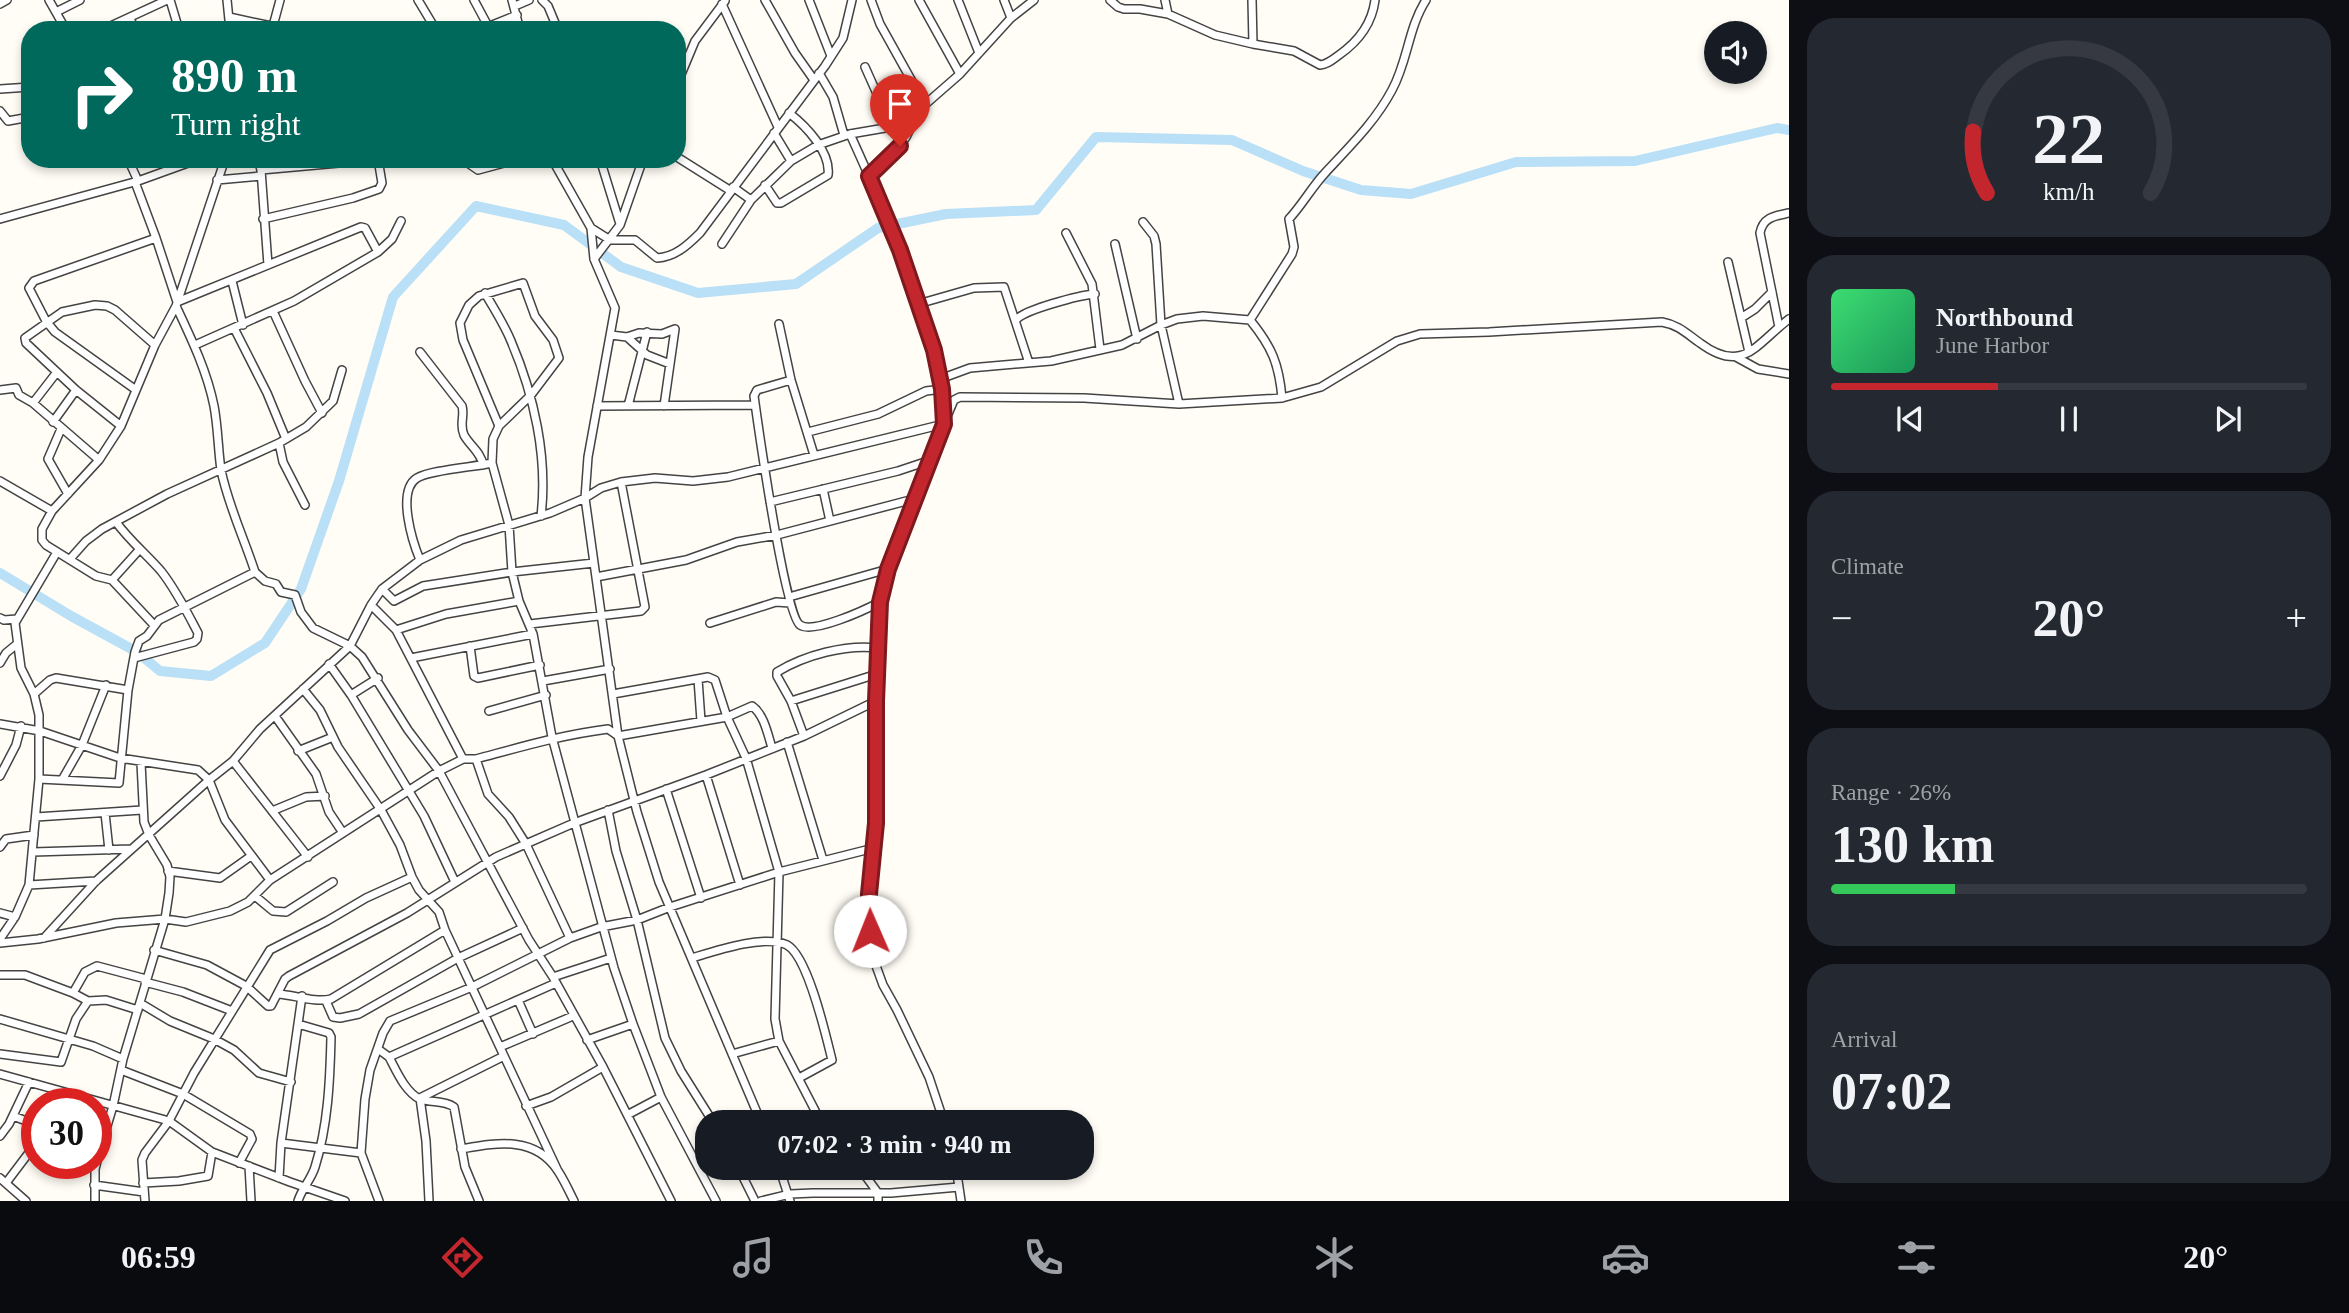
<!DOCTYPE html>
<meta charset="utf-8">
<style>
body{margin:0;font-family:Georgia,serif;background:#242831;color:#f1f3f6;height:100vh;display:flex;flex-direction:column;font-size:26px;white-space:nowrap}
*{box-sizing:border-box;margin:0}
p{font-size:23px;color:#9ea1a6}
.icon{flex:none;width:38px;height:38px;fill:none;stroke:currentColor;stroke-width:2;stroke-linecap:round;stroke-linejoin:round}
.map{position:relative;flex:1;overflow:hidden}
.side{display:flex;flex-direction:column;gap:18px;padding:18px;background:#0d0f14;width:560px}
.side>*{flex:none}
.banner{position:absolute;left:21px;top:21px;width:665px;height:147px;border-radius:28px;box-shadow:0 4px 10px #0003;background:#00695c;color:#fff;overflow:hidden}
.tools{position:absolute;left:1704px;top:21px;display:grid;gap:14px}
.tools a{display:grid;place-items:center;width:63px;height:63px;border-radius:50%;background:#171b24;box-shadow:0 4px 10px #0003;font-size:35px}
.speed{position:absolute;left:21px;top:1088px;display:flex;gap:14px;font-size:35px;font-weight:700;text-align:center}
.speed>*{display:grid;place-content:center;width:91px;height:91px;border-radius:50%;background:#171b24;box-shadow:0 4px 10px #0003;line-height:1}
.speed .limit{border:10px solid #d22;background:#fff;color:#111}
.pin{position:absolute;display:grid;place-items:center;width:60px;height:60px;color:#fff;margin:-72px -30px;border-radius:50% 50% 50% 0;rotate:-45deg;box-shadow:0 0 7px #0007}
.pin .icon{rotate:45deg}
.me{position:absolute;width:77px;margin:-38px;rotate:359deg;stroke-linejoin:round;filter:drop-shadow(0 0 5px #0008)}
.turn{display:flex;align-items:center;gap:24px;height:147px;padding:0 35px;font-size:32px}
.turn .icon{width:91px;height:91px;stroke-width:2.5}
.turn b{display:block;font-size:49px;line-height:60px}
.big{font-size:52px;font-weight:600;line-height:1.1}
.side .card{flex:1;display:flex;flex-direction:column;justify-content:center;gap:10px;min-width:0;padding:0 24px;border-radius:28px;background:#242831}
.side .dial{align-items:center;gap:0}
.dial svg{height:182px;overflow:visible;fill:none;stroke:#363941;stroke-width:7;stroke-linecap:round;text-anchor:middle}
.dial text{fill:#f1f3f6;stroke:none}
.song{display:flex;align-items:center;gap:21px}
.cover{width:84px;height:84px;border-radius:10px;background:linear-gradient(135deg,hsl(140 70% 55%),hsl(150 70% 35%))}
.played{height:7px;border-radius:4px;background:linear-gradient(90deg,#c4262e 35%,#363941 35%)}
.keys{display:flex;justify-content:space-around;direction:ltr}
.heat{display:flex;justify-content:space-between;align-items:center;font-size:38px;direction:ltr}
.charge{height:10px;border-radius:5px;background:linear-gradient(90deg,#34c759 26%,#363941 0)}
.trip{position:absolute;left:695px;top:1110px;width:399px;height:70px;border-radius:28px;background:#171b24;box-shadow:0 4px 10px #0003;font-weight:600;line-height:70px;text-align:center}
.dock{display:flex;height:112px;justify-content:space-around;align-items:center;background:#090b0e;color:#9ea1a6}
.dock .icon{width:49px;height:49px}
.dock .active{color:#c4262e}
.dock b{font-size:32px;color:#f1f3f6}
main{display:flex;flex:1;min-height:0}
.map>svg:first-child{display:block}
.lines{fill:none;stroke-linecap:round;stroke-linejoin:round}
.river{stroke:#b9e0f7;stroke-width:10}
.minor-casing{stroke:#444;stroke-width:10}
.minor{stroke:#fff;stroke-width:7}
.route-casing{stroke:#7f191e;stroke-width:18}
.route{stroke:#c4262e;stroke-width:12}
</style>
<main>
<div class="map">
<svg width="1789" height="1201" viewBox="0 0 1789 1201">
<rect width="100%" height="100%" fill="#fffdf5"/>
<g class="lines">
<path class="river" d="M 0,573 L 71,616 L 137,652 L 160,671 L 211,676 L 265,643 L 301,589 L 339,481 L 393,297 L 476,206 L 564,225 L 621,267 L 698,293 L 796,284 L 878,228 L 946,214 L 1036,210 L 1096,137 L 1232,140 L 1303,171 L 1361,190 L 1411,194 L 1516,162 L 1635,161 L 1777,128 L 1789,130"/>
<defs>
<path id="minor" d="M 49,0 L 66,30
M 170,0 L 179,30
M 227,0 L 230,30
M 418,0 L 436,30
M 474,0 L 488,26
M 512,0 L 520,30
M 542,0 L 548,6 L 558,30
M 765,0 L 795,53 L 814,80
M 809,0 L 831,56
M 871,0 L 880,24 L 914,85 L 918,109
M 919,0 L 960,74
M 958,0 L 979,53
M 1004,0 L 1011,18
M 1110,0 L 1118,7 L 1124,9 L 1140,9 L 1168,14 L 1215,35 L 1253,44 L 1294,51 L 1320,65 C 1328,64 1332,60 1339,55 C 1359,41 1372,24 1375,0
M 1165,0 L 1168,14
M 1252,0 L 1253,44
M 0,4 L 7,0
M 722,4 L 778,127
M 515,6 L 529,0
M 56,12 L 80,0
M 130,17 L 134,30
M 229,17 L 290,30
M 273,26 L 280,0
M 102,30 L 167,0
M 480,30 L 517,15
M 865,67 L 878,96 L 885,128
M 819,73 L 833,97 L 844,135
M 677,84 L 695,41 L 725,1
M 0,89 L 30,87
M 0,111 L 8,121 L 30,117
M 774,133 L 791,161
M 850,134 C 889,220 937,325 944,420
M 677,157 L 731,191
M 128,159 L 138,181
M 258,159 L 261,170 L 268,265
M 462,159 L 478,170 L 519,159
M 552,159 L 591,228 L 594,259 L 615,308 L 588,457 L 585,498 L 618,736 L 637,812 L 659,882 L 761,1122
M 600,159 L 620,224
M 261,170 L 372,160 L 379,165 L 382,183 L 379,189 L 353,198 L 263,219
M 869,176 C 887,159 912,141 913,115
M 217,180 L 261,176
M 135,182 L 156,238 L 177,302 L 361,227 L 365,228 L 378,252
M 765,185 L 777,203 L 781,203 L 828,175 C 831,152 806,126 789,113
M 733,187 L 751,200
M 0,219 L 138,181 L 199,159
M 1143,222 L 1154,236 L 1156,244 L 1161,325 L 1179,404
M 591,228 L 610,240 L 635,240 L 657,258 C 675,257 688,245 700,233 L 825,66 L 843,38 L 852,0
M 1066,233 L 1092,284 L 1100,349
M 722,244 L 751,200 L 791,161 L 818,145 L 850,134 L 885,128 L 913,115 L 960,74 L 1011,18 L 1034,0
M 1115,244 L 1137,339
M 594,259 L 620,225 L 643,159
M 1728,262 L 1749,352
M 232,281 L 243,325
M 485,293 C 494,309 504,324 511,341 C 534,395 548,457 541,516
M 918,304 L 974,288 L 1004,287 L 1029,363
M 176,306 C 191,338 207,371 214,406 C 218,427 218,449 221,470 C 228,505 244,538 255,572 L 265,581 L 276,584 L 281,592 L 295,595 L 301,612 L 313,628 L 350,646 L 362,657 L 408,730 L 439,771 L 529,940 L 553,977 L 603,1067 L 671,1201
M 273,311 L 305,381 L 322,413
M 1741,318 L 1755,309 L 1772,292
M 1016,320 C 1023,310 1080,295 1095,294
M 1250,320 L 1292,254 L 1294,247 L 1289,219 C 1302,205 1312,187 1325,173 C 1350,146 1375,122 1392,90 C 1408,61 1408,28 1426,0
M 779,324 L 791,380 L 814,455
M 1779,327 L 1760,233 C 1763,217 1775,216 1789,213
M 234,328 L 267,393 L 286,439
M 611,335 L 627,337 L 639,333 L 662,334 L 675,329 L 664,406
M 627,337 L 647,355 L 670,364
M 195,345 L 294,301 L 378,252 L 392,239 L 401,221
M 420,352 L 462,406 C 465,416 459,424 464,435 C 470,446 481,452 483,465
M 1736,357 L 1758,369 L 1789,374
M 940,379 L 970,368 L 1051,361 L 1122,345 L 1161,325 L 1177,319 L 1203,316 L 1250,320 C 1272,347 1279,364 1282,398
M 791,380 L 757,390 L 754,396 C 758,425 785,616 800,625 C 813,634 865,610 880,602
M 0,390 L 16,388 L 19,395 L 33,403 L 99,460
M 136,390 L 55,332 L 46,321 L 29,288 L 34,281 L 156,238
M 33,403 L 57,372
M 597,406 L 755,405
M 628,406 L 647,332
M 53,422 L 76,390
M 121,426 L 76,390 L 26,343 L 25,338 L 62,312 L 95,305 L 107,306 L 115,310 L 155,345
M 499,426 L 463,340 L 460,323 L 469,305 L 479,296 L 523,283 L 535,316 L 553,340 L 559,358 L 531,395 L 499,426 L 493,439 L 492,463 L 509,525 L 512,572 L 519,601 L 533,634 L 552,737 L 614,968 L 633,1024 L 661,1097 L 716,1201
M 61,429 L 48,459 L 68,494
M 808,432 L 878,414 L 926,391 L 942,389
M 279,443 L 283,462 L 305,505
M 0,481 L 52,511
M 823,489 L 830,521
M 770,502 L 898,471 L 928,461
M 116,522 C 129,540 146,554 161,571 C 176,590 187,612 198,633 L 197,639 L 194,642 L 134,658
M 70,559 L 86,541 L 102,529 L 167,494 L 279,443 L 306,427 L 333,401 L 342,370
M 420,560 C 413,543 396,491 417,478 C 430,470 474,467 492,463
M 596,577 L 686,560 L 737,542 L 777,535 L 914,499
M 112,580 L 140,549
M 382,589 L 394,601 L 423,586 L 512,572 L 594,563
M 789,597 L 888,569
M 371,605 L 396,630 L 463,759
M 0,618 L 4,620 L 17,619
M 710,623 L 776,602 L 790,603
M 530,624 L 641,611 L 645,607 L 621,482
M 154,625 L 112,580 L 96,576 L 46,545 L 42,540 L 42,529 L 52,511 L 99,460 L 121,426 L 155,345 L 176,306 L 225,159
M 396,630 L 446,614 L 519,601
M 470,646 L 474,676 L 478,678 L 540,665
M 411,658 L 533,634
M 0,663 L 6,653 L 17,644
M 329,664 L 351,695 L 424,816 L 455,882
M 698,679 L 701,721
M 543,681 L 610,669
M 303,689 L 320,710 L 338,747 L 381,810 L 400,845 L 412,877 L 419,890 L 439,912 L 445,930 L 557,1169
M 34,694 L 50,680 L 56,678 L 128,690
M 613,694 L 708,677 L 715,680 L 727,717 L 746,758 L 779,872 L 775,1019 L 779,1041 L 821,1122
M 351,695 L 378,678
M 791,701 L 877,674
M 489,711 L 546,695
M 275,716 L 316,774 L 329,812 L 343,833
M 0,724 L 40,731 L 120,758 L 198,770 L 209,780 L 225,820 L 270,880
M 804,736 L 791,701 L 777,676 L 777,672 C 805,655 846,644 878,648
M 787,742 L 823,860
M 298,751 L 333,737
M 476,759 L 488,794 L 509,817 L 526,844 L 570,938
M 233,761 L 308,857
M 706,775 L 740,885
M 0,776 L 16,745 L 21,726
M 39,779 L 119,783 L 128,690 L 135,652 L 139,641 L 147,636 L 159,620 L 255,572
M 62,780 L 82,745 L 106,685
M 666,789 L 701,898
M 608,810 L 616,851 L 637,920 L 665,1038 L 681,1071 L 713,1122
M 272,811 L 306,797 L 325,796
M 105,813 L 109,850
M 36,817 L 142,810
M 0,847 L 6,839 L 34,835
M 33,852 L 131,849
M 168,871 L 220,878 L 251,856
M 29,885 L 96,881
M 255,896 L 273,911 L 286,912 L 333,882
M 0,913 L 15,917
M 44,938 L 96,881 L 209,780 L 233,761 L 260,729 L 350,646 L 371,605 L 382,589 L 420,560 L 461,540 L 550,513 L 585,498 L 601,488 L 621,482 L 655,478 L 693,481 L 728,477 L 944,424
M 0,939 L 15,917 L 29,885 L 39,779 L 39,715 L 34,694 L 21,668 L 15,623 L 57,552
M 0,943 L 38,939 L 116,923 L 165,919 L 186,922 L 230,911 L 248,902 L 270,880 L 439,771 L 463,759 L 476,759 C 521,747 561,735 608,729 L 618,736 L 727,717 L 752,706 C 764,714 768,735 772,748
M 154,950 L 207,965 L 246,986 L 268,1006 L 271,1006 L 285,979 L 289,976 L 407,913 L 496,857 L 574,823 L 706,775 L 804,736 L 876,701
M 692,958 C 715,951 765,934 787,945 C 808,956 826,1036 832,1060 L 799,1078
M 0,975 L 25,975 L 73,993 L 88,1001 L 106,1000 L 138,1010
M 553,977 L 611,958
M 145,982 L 183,992 L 232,1011
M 73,993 L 85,972 L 97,966 L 146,979
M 278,994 C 295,995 315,1003 331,999 L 445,930
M 518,1000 L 533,1034
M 326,1001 L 333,1017 L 340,1018 L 359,1014 L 458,958 L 523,928
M 140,1003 L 170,1021 L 214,1039 L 234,1050 L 259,1073 L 291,1082
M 0,1019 L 93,1046 L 123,1059
M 587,1040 L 633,1024
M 500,1047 L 573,1016
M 378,1049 L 389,1057 L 556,983
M 0,1054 L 61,1062 L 76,1019 L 88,1001
M 732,1054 L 779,1041
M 389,1057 C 396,1070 405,1092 420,1099 C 431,1103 444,1100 454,1107 L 465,1167 L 479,1201
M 121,1070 L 183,1094 L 250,1134 L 252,1139 L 239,1163
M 0,1074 L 169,1121 L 212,1152 L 290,1182 L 345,1201
M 420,1098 L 426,1141 L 429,1201
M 420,1098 L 504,1056
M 526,1106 L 551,1097 L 603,1067
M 629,1114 L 661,1097
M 13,1116 L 37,1125
M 944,1122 L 929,1077 L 897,1010 L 883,985 L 875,963 L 870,931 L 869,894 L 876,823 L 876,701 L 880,602 L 888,569 L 928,461 L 954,400 L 960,397 L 1084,398 L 1179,404 L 1282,398 L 1321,387 L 1397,341 L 1420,334 L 1489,332 L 1662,322 C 1679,325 1687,334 1700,343 C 1743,375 1756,344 1789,319
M 0,1136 L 9,1124 L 29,1082
M 281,1143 L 361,1153
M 461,1149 C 496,1143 535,1135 558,1171 C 564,1180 569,1191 574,1201
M 249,1166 L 251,1201
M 738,1167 L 755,1201
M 779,1167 L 790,1201
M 859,1167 L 878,1193 L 878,1201
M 956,1167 L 961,1201
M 0,1178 L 26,1201
M 279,1178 L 281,1143 L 302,996
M 6,1183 L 37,1142
M 143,1183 L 179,1181 L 208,1176 L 212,1152
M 94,1185 L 144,1192
M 95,1201 L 95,1169 L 101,1146 L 113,1106 L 123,1059 L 165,919 L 169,893 L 170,877 L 167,865 L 149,835 L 144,822 L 141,763
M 145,1201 L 142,1160 L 145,1153 L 169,1121 L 194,1073 L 270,950 L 327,921 L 366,898 L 412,877
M 298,1201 C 302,1188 311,1180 315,1167 C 328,1126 330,1080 331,1037 L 329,1033 L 298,1024
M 379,1201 L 361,1153 L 365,1099 L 370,1070 L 383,1033 L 390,1021 L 472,987 L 570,938 L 601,927 L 637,920 L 670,907 L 779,872 L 874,848
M 761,1201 L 790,1194 L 813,1193 L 891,1193 L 959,1187"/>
</defs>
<use href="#minor" class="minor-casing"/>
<use href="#minor" class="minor"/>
</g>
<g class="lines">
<defs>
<path id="route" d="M 870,931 L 869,894 L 876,823 L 876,701 L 880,602 L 888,569 L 944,424 L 942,389 L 934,350 L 900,250 L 869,176 L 900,146"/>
</defs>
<use href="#route" class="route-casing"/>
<use href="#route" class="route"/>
</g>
</svg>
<div class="tools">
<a><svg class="icon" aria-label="sound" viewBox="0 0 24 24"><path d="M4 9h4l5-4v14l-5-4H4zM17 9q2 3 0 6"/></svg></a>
</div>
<div class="speed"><div class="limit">30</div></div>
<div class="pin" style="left:900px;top:146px;background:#d93025"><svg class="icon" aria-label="arrive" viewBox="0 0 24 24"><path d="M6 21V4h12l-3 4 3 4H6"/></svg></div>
<svg class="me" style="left:870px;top:931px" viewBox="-20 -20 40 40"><circle r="19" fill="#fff"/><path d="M0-13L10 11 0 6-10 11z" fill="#c4262e"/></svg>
<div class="trip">07:02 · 3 min · 940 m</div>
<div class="banner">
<div class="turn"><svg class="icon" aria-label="right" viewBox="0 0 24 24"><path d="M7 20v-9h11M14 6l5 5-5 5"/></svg><div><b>890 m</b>Turn right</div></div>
</div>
</div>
<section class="side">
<div class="card dial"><svg viewBox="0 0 100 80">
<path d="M14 69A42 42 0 1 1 86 69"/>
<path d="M14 69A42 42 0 0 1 8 42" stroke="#c4262e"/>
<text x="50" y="56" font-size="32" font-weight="700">22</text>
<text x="50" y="72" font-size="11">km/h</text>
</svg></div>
<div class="card">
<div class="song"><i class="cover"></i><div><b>Northbound</b><p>June Harbor</p></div></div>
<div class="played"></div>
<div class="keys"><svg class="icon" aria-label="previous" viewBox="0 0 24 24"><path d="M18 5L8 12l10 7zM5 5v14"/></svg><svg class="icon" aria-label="pause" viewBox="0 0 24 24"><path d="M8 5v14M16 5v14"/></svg><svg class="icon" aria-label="next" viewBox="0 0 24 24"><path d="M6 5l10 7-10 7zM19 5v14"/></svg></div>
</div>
<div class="card"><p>Climate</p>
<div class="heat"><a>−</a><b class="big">20°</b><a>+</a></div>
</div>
<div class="card"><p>Range · 26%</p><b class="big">130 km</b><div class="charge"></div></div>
<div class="card"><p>Arrival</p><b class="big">07:02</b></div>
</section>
</main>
<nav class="dock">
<b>06:59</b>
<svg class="icon active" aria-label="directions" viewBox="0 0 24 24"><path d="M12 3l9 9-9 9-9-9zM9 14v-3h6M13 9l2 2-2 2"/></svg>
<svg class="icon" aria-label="music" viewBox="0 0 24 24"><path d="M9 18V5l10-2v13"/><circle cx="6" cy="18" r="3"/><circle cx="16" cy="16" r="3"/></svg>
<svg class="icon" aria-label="phone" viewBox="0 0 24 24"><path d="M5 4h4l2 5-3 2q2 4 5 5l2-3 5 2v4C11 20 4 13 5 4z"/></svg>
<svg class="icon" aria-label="climate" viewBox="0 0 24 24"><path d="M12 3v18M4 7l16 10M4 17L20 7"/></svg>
<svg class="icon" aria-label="car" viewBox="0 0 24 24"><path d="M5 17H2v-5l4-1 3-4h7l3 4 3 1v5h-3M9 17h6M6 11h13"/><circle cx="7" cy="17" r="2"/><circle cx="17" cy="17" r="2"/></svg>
<svg class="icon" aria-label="filters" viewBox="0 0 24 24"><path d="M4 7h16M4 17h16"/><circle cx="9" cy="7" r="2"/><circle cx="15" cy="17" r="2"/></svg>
<b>20°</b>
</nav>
